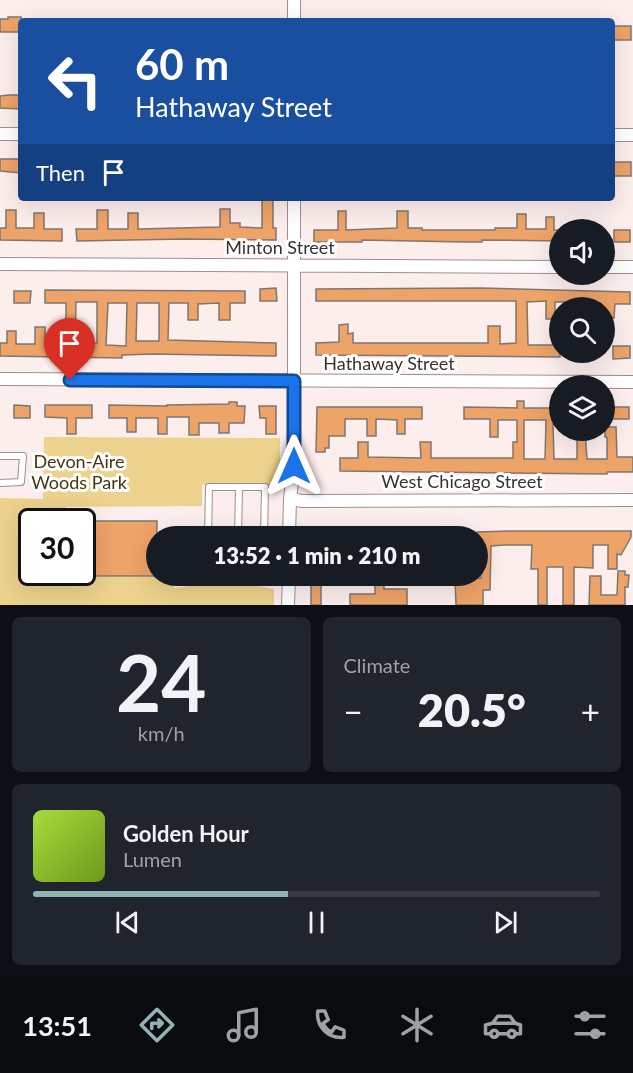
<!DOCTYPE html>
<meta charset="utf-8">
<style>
body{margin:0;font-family:Lato,sans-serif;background:#20242c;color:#f1f3f6;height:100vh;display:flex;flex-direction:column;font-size:22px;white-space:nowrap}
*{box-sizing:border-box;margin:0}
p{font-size:20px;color:#9ea1a6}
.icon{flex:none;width:33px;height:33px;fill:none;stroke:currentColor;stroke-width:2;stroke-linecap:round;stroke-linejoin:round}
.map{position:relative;height:605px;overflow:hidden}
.panel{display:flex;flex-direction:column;gap:12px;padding:12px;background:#0d0f14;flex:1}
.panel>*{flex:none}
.banner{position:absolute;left:18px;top:18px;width:597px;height:183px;border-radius:6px;box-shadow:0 6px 24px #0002;background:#1a4fa0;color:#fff;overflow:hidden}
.tools{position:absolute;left:549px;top:219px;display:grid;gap:12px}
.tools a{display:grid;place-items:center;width:66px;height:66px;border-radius:50%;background:#171b24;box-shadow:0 6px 24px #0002;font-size:30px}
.speed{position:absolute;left:18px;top:508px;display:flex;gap:12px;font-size:30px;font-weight:700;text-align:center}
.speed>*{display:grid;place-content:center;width:78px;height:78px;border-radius:50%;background:#171b24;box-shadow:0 6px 24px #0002;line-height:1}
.speed .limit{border:3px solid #111;border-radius:9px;background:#fff;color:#111}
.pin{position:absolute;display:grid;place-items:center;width:51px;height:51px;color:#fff;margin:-62px -26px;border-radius:50% 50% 50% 0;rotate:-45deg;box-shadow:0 0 6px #0007}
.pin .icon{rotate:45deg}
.me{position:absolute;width:66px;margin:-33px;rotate:0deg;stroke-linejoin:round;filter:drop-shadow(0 0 4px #0008)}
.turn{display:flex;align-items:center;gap:21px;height:126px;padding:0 18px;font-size:27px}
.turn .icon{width:78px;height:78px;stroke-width:2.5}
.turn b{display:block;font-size:42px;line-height:51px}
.then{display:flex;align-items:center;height:57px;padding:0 18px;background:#0003;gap:12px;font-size:22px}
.big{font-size:45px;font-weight:800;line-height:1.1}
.panel .tile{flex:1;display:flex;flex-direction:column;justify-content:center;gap:9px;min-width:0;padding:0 21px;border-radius:9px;background:#20242c}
.panel .dial{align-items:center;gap:0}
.dial b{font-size:78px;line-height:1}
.song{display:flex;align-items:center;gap:18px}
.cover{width:72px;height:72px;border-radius:9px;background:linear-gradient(135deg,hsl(80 70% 55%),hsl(80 70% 35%))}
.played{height:6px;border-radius:3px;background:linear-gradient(90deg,#91b4b2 45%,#363941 45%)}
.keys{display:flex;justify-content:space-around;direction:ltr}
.heat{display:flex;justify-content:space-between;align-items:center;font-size:33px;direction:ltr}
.panel .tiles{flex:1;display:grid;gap:12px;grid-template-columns:1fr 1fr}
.tile:last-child{grid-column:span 2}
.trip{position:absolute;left:146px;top:526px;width:342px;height:60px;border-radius:30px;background:#171b24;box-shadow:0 6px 24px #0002;font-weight:800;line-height:60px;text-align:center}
.tab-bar{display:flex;height:96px;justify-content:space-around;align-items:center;background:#090b0e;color:#9ea1a6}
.tab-bar .icon{width:42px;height:42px}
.tab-bar .selected{color:#91b4b2}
.tab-bar b{font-size:27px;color:#f1f3f6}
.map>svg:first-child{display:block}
.green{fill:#ecd28c}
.building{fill:#eea368;stroke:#80766f;stroke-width:1.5;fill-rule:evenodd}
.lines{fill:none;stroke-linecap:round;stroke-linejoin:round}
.service-casing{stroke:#9c908e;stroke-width:8}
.minor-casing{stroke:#9c908e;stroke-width:14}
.service{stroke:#fff;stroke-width:6}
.minor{stroke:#fff;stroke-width:12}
.route-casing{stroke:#114b97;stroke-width:15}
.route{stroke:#1a73e8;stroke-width:10}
.labels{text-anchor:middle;stroke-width:6;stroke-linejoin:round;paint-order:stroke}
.street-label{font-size:18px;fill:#373231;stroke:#fff}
.park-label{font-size:18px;fill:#43360e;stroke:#fff}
</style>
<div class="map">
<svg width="633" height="605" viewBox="0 0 633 605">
<rect width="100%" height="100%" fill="#fceeec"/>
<path class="green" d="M 44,437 L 280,438 L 280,487 L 202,485 L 202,506 L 66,507 L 66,522 L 32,522 L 32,573 L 66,573 L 66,577 L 174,577 L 174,588 C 204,584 244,582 274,589 L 274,605 L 0,605 L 0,498 L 43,499 Z"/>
<path class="building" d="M 8,17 L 21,17 L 21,32 L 0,32 L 0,19 L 8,19 Z
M 612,26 L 631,26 L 631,40 L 612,40 Z
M 9,95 L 21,95 L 21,109 L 0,108 L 0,96 Z
M 0,159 L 21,159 L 21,173 L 0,171 Z
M 613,162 L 631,162 L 631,176 L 613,176 Z
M 262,198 L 273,198 L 273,228 L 276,228 L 276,240 L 184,239 L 77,241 L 76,229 L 97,229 L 97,210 L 108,210 L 108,229 L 128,229 L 128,213 L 138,213 L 138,229 L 220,227 L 220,209 L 230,209 L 230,223 L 240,223 L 240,227 L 262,228 Z
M 6,210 L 16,210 L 16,228 L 34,228 L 34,213 L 44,213 L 44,229 L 62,229 L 62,241 L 0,240 L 0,228 L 6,228 Z
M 338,211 L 346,211 L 346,230 L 397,228 L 397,211 L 408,211 L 408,228 L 422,228 L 422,230 L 495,230 L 495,228 L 517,228 L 517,214 L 526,214 L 526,229 L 546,229 L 546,217 L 554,217 L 554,230 L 560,230 L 560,241 L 482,240 L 482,242 L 465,242 L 362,240 L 362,242 L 314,242 L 314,230 L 338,230 Z
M 614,230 L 630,230 L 630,242 L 614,242 Z
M 276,288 L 277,301 L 260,301 L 260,289 Z
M 481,288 L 630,292 L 630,304 L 615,304 L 614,318 L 605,318 L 605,308 L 576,308 L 576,302 L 555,302 L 555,319 L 546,319 L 546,301 L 527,302 L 528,345 L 560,345 L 560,357 L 316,355 L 316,343 L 339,342 L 339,325 L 348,324 L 348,334 L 353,333 L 353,343 L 488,343 L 488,326 L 500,326 L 500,344 L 516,343 L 516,301 L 316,301 L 316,289 Z
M 45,290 L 245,291 L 245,303 L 230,303 L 230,320 L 219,320 L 219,303 L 198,304 L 198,320 L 188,320 L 188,303 L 169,303 L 168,340 L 276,343 L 276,356 L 153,354 L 122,355 L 122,358 L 0,356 L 0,343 L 7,343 L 7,331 L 16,331 L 16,344 L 35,344 L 35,327 L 45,327 L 45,345 L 66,345 L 66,303 L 45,303 ZM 76,302 L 97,302 L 97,343 L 75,343 ZM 108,303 L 127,303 L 126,346 L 106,345 ZM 137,303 L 159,303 L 159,341 L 136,341 Z
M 14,291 L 31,291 L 30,303 L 14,303 Z
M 613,346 L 630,346 L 630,358 L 613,359 Z
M 517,401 L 524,401 L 524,408 L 560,408 L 560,424 L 553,424 L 554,459 L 577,459 L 577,430 L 585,430 L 587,459 L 607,459 L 607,437 L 605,437 L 605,427 L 616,427 L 617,457 L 633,457 L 633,472 L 607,472 L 607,474 L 340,471 L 340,458 L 358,458 L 358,442 L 368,442 L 368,457 L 421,458 L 420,442 L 431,442 L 431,458 L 513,458 L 513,442 L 517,442 L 517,420 L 498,420 L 498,437 L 490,437 L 490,419 L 464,419 L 464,407 L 517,408 ZM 524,420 L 546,420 L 545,459 L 524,459 Z
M 229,402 L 237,402 L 237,406 L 245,406 L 244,423 L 229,423 L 229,433 L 219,433 L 219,423 L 199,423 L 199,435 L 189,435 L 189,417 L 167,417 L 167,434 L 158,434 L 158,418 L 136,418 L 136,432 L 127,432 L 127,418 L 109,418 L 109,405 L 167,406 L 167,405 L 229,404 Z
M 14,405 L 30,406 L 30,418 L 14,418 Z
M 45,405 L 92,405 L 92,418 L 76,418 L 76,434 L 67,434 L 67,418 L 45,417 Z
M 259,406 L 276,406 L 276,434 L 266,434 L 266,418 L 260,418 Z
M 317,407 L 422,407 L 422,419 L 405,419 L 405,434 L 397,434 L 397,420 L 376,419 L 376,436 L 367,436 L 367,419 L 345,419 L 345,436 L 329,436 L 329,448 L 325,448 L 325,452 L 316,452 Z
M 613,407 L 629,407 L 629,419 L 613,419 Z
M 82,521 L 157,521 L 156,576 L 82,576 Z
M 511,531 L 631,531 L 631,537 L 621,555 L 617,554 L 617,569 L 608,569 L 608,545 L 593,545 L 593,568 L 574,567 L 574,605 L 563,605 L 563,567 L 547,567 L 547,605 L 538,605 L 538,569 L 531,569 L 532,545 L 504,545 L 491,546 L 490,590 L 483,590 L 483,605 L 456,605 L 455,580 L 481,578 L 481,544 L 477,544 L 477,532 Z
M 618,571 L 625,571 L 625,575 L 629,575 L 628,587 L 625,587 L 625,605 L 589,605 L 590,576 L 601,576 L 601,595 L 617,595 Z
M 311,577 L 321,578 L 321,605 L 311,605 Z
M 375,578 L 384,578 L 384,589 L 407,589 L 407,605 L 350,605 L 350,594 L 375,594 Z"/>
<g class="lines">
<defs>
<path id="service" d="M 0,456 L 23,456 L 21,482 L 0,483
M 208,537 L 209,487 L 265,487 L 264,537
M 238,537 L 239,487"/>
<path id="minor" d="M 294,21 L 294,0
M 0,134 L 21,134
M 612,135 L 633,135
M 0,264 L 560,267
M 604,267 L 633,267
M 0,379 L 633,382
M 290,499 L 303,501 L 633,500
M 289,537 L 290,499 L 294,466 L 294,198
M 288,605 L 289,576"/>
</defs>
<use href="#service" class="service-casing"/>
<use href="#minor" class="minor-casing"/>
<use href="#service" class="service"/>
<use href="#minor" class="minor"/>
</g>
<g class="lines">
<defs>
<path id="route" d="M 70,380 L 294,381 L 294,466"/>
</defs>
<use href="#route" class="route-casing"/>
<use href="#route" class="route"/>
</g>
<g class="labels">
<g class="street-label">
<text x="280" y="254">Minton Street</text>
<text x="389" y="370">Hathaway Street</text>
<text x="462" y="488">West Chicago Street</text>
</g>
<g class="park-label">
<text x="79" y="468">Devon-Aire<tspan x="79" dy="21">Woods Park</tspan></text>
</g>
</g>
</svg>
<div class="tools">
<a><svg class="icon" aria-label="sound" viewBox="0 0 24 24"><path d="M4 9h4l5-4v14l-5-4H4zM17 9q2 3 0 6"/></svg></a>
<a><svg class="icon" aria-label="search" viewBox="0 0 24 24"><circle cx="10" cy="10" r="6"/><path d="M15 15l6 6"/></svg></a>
<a><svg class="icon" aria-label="layers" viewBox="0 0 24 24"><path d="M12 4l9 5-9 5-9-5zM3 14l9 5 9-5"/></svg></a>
</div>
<div class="speed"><div class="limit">30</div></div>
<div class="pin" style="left:70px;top:380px;background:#d93025"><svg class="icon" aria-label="arrive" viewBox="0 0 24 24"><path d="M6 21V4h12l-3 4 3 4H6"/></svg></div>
<svg class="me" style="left:294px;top:466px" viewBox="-20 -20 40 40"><path d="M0-17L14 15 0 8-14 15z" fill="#1a73e8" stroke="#fff" stroke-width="4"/></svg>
<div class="trip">13:52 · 1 min · 210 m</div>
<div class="banner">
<div class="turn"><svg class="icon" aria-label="left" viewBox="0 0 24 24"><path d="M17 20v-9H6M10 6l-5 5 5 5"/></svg><div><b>60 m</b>Hathaway Street</div></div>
<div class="then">Then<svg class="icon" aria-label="arrive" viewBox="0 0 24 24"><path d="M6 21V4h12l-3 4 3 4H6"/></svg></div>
</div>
</div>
<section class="panel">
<div class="tiles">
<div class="tile dial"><b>24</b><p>km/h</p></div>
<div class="tile"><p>Climate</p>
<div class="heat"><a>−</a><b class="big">20.5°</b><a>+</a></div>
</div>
<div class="tile">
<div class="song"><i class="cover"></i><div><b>Golden Hour</b><p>Lumen</p></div></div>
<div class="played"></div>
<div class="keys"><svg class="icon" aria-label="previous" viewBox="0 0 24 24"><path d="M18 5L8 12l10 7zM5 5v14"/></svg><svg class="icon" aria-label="pause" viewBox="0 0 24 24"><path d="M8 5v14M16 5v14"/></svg><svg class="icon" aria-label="next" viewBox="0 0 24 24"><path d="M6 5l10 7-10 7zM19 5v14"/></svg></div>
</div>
</div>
</section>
<nav class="tab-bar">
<b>13:51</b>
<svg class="icon selected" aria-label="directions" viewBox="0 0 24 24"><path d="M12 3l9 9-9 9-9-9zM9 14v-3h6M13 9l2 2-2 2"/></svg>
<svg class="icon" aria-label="music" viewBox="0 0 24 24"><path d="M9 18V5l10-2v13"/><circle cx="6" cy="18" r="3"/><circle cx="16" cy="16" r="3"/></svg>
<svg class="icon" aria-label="phone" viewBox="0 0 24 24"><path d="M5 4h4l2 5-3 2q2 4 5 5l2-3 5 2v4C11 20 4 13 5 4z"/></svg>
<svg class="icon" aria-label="climate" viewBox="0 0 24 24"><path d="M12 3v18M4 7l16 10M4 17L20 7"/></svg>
<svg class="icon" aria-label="car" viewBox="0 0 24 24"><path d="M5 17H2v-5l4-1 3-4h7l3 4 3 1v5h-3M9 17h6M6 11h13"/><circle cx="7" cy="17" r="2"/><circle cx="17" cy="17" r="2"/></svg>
<svg class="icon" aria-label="filters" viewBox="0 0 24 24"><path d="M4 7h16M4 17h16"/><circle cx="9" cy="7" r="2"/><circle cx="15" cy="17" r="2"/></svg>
</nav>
